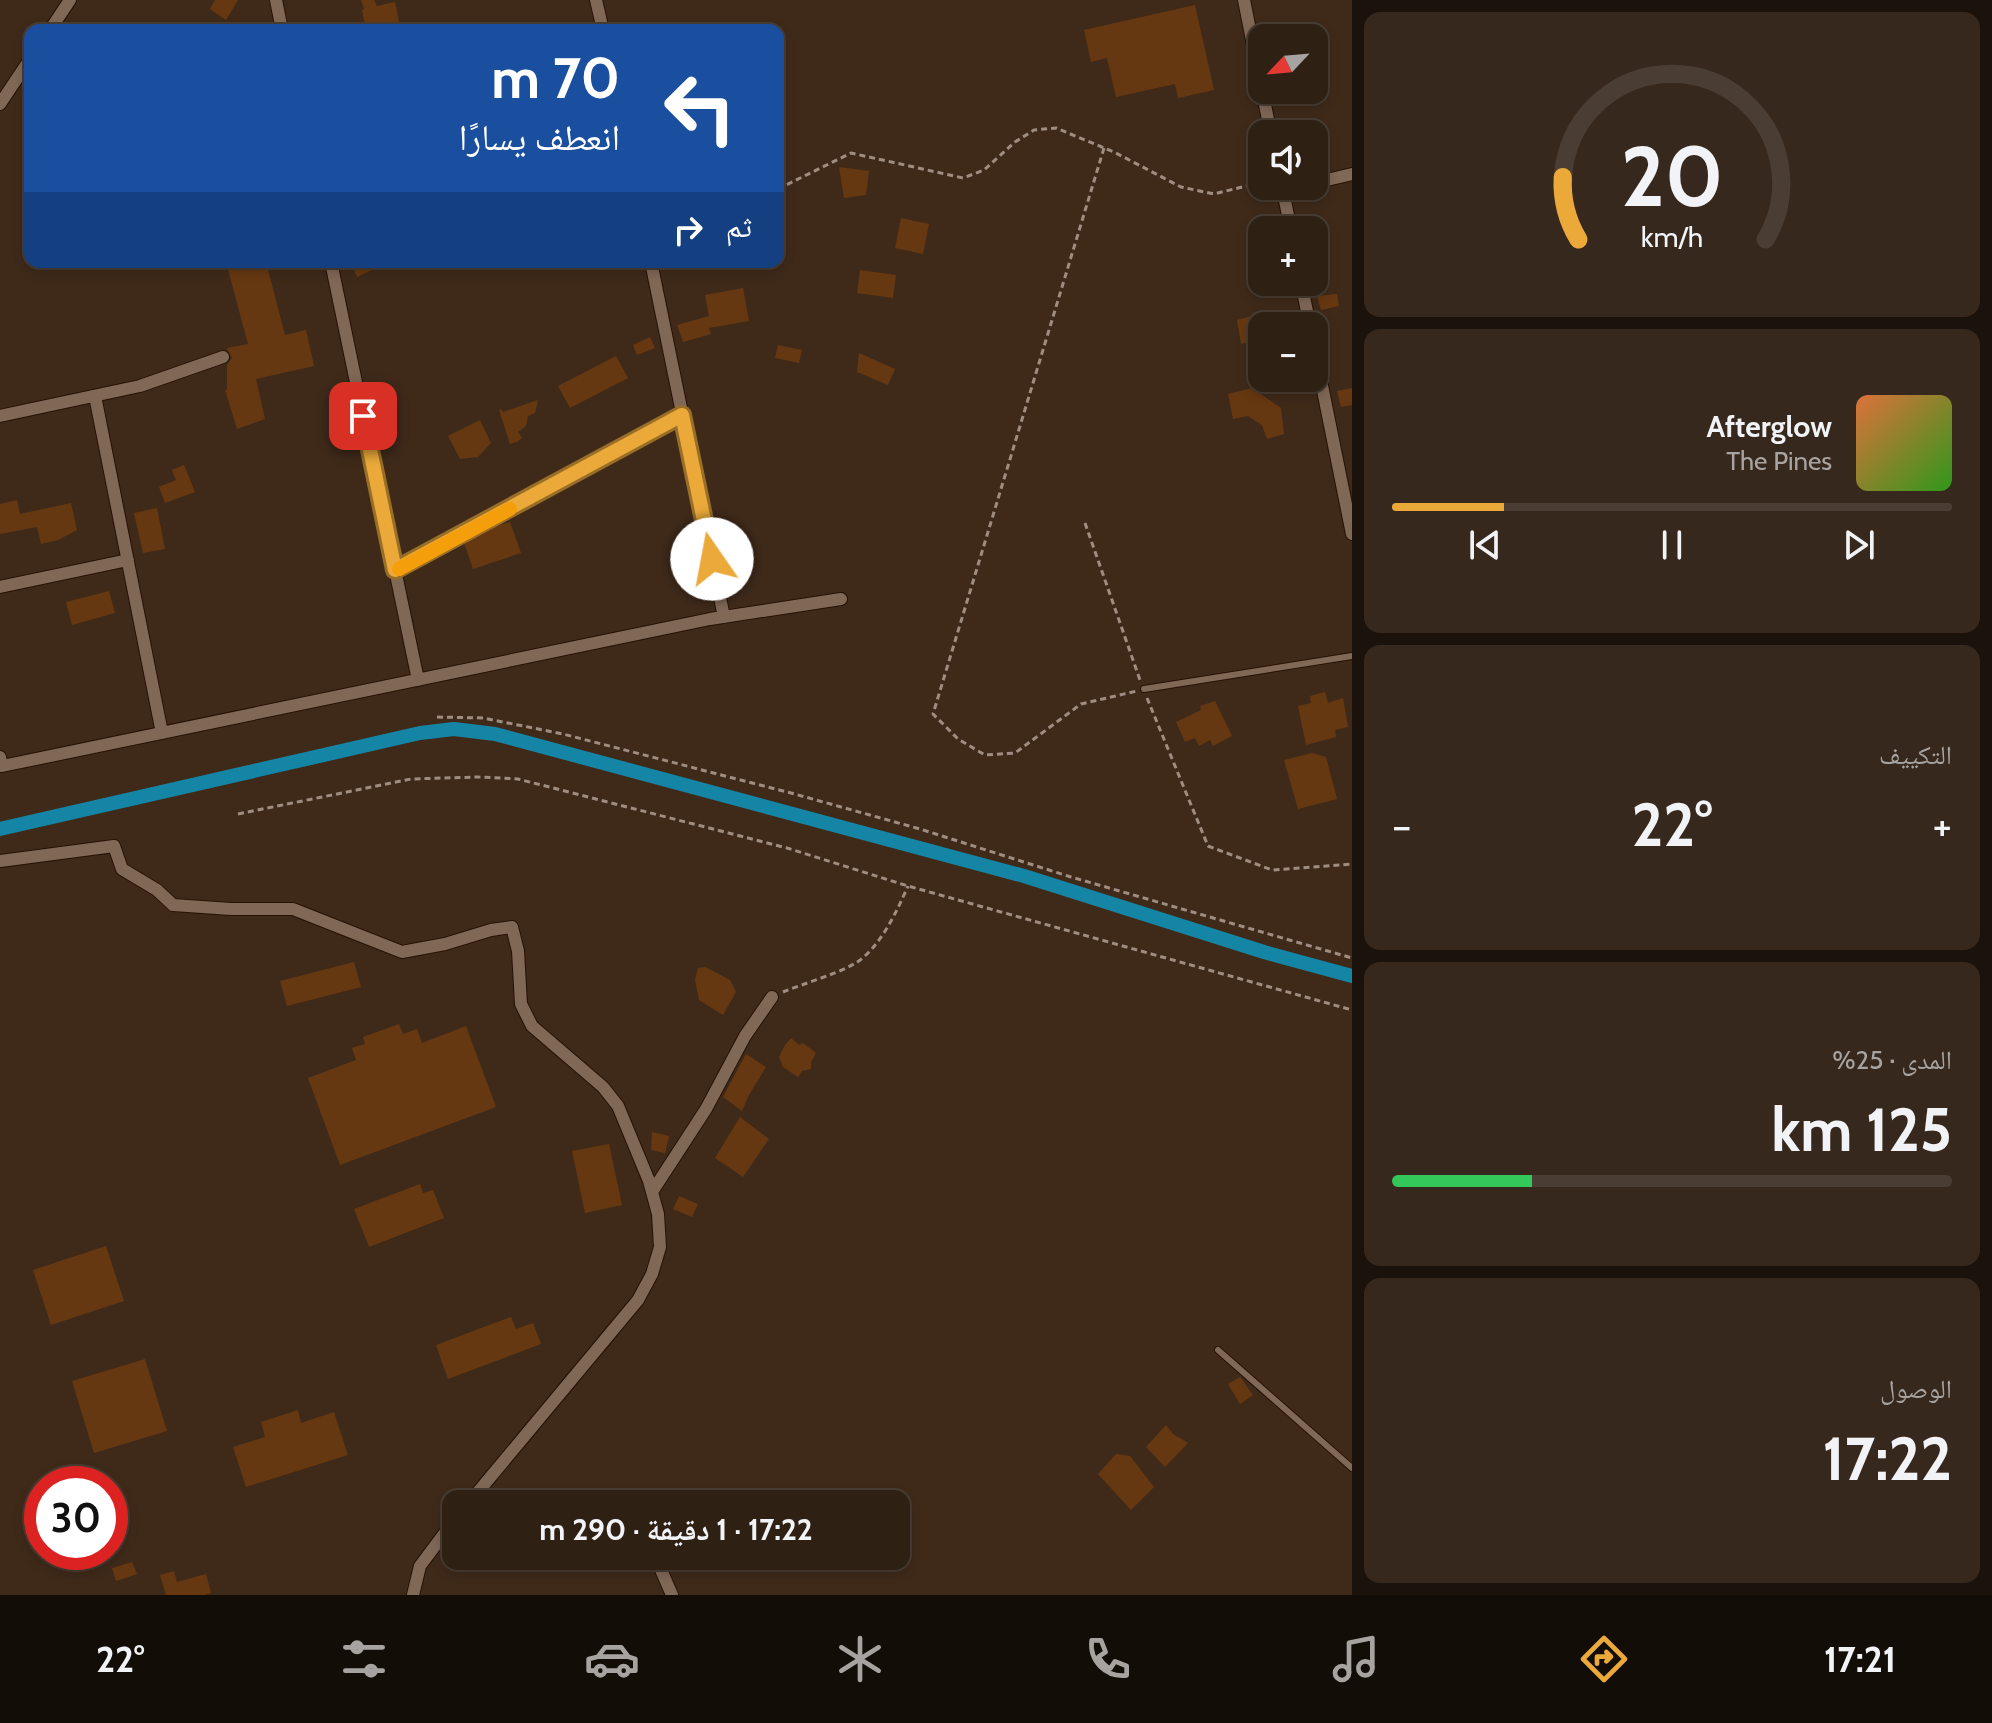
<!DOCTYPE html>
<html lang="ar">
<meta charset="utf-8">
<style>
body{margin:0;font-family:Cabin,"Noto Naskh Arabic",sans-serif;background:#37281d;color:#f1f3f6;direction:rtl;height:100vh;display:flex;flex-direction:column;font-size:30px;white-space:nowrap}
*{box-sizing:border-box;margin:0}
p{font-size:26px;color:#a7a3a0}
.icon{flex:none;width:44px;height:44px;fill:none;stroke:currentColor;stroke-width:2;stroke-linecap:round;stroke-linejoin:round}
.map{position:relative;flex:1;overflow:hidden;direction:ltr}
.panel{display:flex;flex-direction:column;gap:12px;padding:12px;background:#1a120b;width:640px}
.panel>*{flex:none}
.top-card{position:absolute;left:24px;top:24px;width:760px;height:244px;border-radius:16px;box-shadow:0 4px 12px #0003,0 0 0 2px #4a3e34;direction:rtl;background:#1a4fa0;color:#fff;overflow:hidden}
.needle{width:52px;rotate:244deg}
.controls{position:absolute;left:1248px;top:24px;display:grid;gap:16px}
.controls a{display:grid;place-items:center;width:80px;height:80px;border-radius:16px;background:#2f2014;box-shadow:0 4px 12px #0003,0 0 0 2px #4a3e34;font-size:40px}
.speed{position:absolute;left:24px;top:1466px;display:flex;gap:16px;font-size:40px;font-weight:700;text-align:center}
.speed>*{display:grid;place-content:center;width:104px;height:104px;border-radius:50%;background:#2f2014;box-shadow:0 4px 12px #0003,0 0 0 2px #4a3e34;line-height:1}
.speed .limit{border:12px solid #d22;background:#fff;color:#111}
.pin{position:absolute;display:grid;place-items:center;width:68px;height:68px;color:#fff;margin:-34px;border-radius:16px;box-shadow:0 4px 12px #0006}
.me{position:absolute;width:88px;margin:-44px;rotate:348deg;stroke-linejoin:round;filter:drop-shadow(0 0 6px #0008)}
.turn{display:flex;align-items:center;gap:28px;height:168px;padding:0 32px;font-size:36px}
.turn .icon{width:104px;height:104px;stroke-width:2.5}
.turn b{display:block;font-size:56px;line-height:68px}
.then{display:flex;align-items:center;height:76px;padding:0 32px;background:#0003;gap:16px;font-size:30px}
.big{font-size:60px;font-weight:700;line-height:1.1}
.panel .card{flex:1;display:flex;flex-direction:column;justify-content:center;gap:12px;min-width:0;padding:0 28px;border-radius:16px;background:#37281d}
.panel .dial{align-items:center;gap:0}
.dial svg{height:208px;overflow:visible;fill:none;stroke:#4a3e34;stroke-width:7;stroke-linecap:round;text-anchor:middle}
.dial text{fill:#f1f3f6;stroke:none}
.song{display:flex;align-items:center;gap:24px}
.cover{width:96px;height:96px;border-radius:12px;background:linear-gradient(135deg,hsl(20 70% 55%),hsl(110 70% 35%))}
.played{height:8px;border-radius:4px;background:linear-gradient(90deg,#eba93a 20%,#4a3e34 20%)}
.keys{display:flex;justify-content:space-around;direction:ltr}
.heat{display:flex;justify-content:space-between;align-items:center;font-size:44px;direction:ltr}
.charge{height:12px;border-radius:6px;background:linear-gradient(90deg,#34c759 25%,#4a3e34 0)}
.trip{position:absolute;left:442px;top:1490px;width:468px;height:80px;border-radius:16px;background:#2f2014;box-shadow:0 4px 12px #0003,0 0 0 2px #4a3e34;font-weight:700;line-height:80px;text-align:center;direction:rtl}
.tab-bar{display:flex;height:128px;justify-content:space-around;align-items:center;background:#130d08;color:#a7a3a0}
.tab-bar .icon{width:56px;height:56px}
.tab-bar .active{color:#eba93a}
.tab-bar b{font-size:36px;color:#f1f3f6}
main{display:flex;flex:1;min-height:0}
.map>svg:first-child{display:block}
.lines{fill:none;stroke-linecap:round;stroke-linejoin:round}
.canal{stroke:#1585a6;stroke-width:14}
.building{fill:#663811}
.service-casing{stroke:#251204;stroke-width:8}
.minor-casing{stroke:#251204;stroke-width:14}
.path{stroke:#9e8d80;stroke-width:3;stroke-dasharray:6 4;stroke-linecap:butt}
.service{stroke:#806857;stroke-width:6}
.minor{stroke:#806857;stroke-width:12}
.route-casing{stroke:#996e26;stroke-width:20}
.route{stroke:#eba93a;stroke-width:14}
.slow{stroke:#f59e0b;stroke-width:14}
</style>
<main>
<section class="panel">
<div class="card dial"><svg viewBox="0 0 100 80">
<path d="M14 69A42 42 0 1 1 86 69"/>
<path d="M14 69A42 42 0 0 1 8 45" stroke="#eba93a"/>
<text x="50" y="56" font-size="32" font-weight="700">20</text>
<text x="50" y="72" font-size="11">km/h</text>
</svg></div>
<div class="card">
<div class="song"><i class="cover"></i><div><b>Afterglow</b><p>The Pines</p></div></div>
<div class="played"></div>
<div class="keys"><svg class="icon" aria-label="previous" viewBox="0 0 24 24"><path d="M18 5L8 12l10 7zM5 5v14"/></svg><svg class="icon" aria-label="pause" viewBox="0 0 24 24"><path d="M8 5v14M16 5v14"/></svg><svg class="icon" aria-label="next" viewBox="0 0 24 24"><path d="M6 5l10 7-10 7zM19 5v14"/></svg></div>
</div>
<div class="card"><p>التكييف</p>
<div class="heat"><a>−</a><b class="big">22°</b><a>+</a></div>
</div>
<div class="card"><p>المدى · 25%</p><b class="big">125 km</b><div class="charge"></div></div>
<div class="card"><p>الوصول</p><b class="big">17:22</b></div>
</section>
<div class="map">
<svg width="1352" height="1595" viewBox="0 0 1352 1595">
<rect width="100%" height="100%" fill="#3f2a1a"/>
<g class="lines">
<path class="canal" d="M 0,829 L 420,733 L 454,729 L 495,734 L 1024,876 L 1264,952 L 1352,976"/>
</g>
<path class="building" d="M 215,0 L 238,0 L 226,20 L 210,9 Z
M 361,0 L 374,0 L 377,6 L 395,2 L 401,30 L 366,30 L 362,10 L 364,9 Z
M 1195,5 L 1214,90 L 1178,98 L 1175,84 L 1116,97 L 1107,58 L 1091,62 L 1084,30 Z
M 839,167 L 869,171 L 866,195 L 844,198 Z
M 901,218 L 929,224 L 923,254 L 895,248 Z
M 226,262 L 266,262 L 285,335 L 306,330 L 314,366 L 256,379 L 265,419 L 237,429 L 225,390 L 227,390 L 227,365 L 232,358 L 227,348 L 248,344 Z
M 350,262 L 389,262 L 357,277 Z
M 860,270 L 896,275 L 893,298 L 857,293 Z
M 743,288 L 749,321 L 709,328 L 711,334 L 683,342 L 677,325 L 709,316 L 705,295 Z
M 1337,294 L 1339,306 L 1321,310 L 1317,296 Z
M 1267,312 L 1269,326 L 1262,326 L 1262,340 L 1241,344 L 1237,320 Z
M 650,337 L 655,348 L 637,355 L 633,345 Z
M 778,345 L 802,350 L 799,363 L 775,358 Z
M 859,353 L 895,369 L 888,385 L 857,372 Z
M 616,356 L 628,378 L 570,408 L 558,386 Z
M 1252,388 L 1281,408 L 1284,434 L 1267,439 L 1262,425 L 1248,416 L 1233,419 L 1228,394 Z
M 1352,388 L 1352,405 L 1341,407 L 1337,391 Z
M 538,400 L 535,413 L 528,416 L 526,426 L 518,432 L 522,438 L 517,442 L 510,444 L 499,410 L 501,409 L 503,412 Z
M 480,420 L 491,443 L 478,457 L 460,459 L 448,436 Z
M 184,465 L 195,492 L 165,503 L 159,487 L 176,480 L 172,470 Z
M 17,500 L 20,514 L 71,503 L 77,530 L 58,540 L 41,544 L 37,527 L 0,534 L 0,504 Z
M 157,508 L 165,549 L 143,553 L 134,513 Z
M 510,522 L 521,553 L 473,569 L 464,543 L 493,527 Z
M 109,591 L 115,613 L 72,625 L 66,602 Z
M 1325,692 L 1328,703 L 1343,698 L 1348,727 L 1335,730 L 1336,737 L 1306,745 L 1298,706 L 1311,703 L 1310,696 Z
M 1215,701 L 1232,736 L 1213,746 L 1210,740 L 1199,746 L 1195,738 L 1185,742 L 1176,722 L 1201,710 L 1200,706 Z
M 1312,753 L 1326,757 L 1337,799 L 1298,809 L 1284,760 Z
M 354,962 L 361,987 L 287,1006 L 280,981 Z
M 705,967 L 730,980 L 736,992 L 723,1015 L 699,1000 L 695,980 L 698,968 Z
M 399,1024 L 403,1034 L 417,1029 L 422,1043 L 466,1026 L 496,1107 L 340,1165 L 308,1078 L 356,1060 L 352,1048 L 365,1044 L 363,1037 Z
M 791,1038 L 799,1045 L 803,1043 L 816,1053 L 811,1062 L 811,1069 L 802,1071 L 798,1077 L 783,1067 L 779,1057 L 785,1045 Z
M 746,1054 L 766,1067 L 749,1095 L 742,1111 L 723,1097 Z
M 740,1117 L 769,1139 L 743,1177 L 715,1158 Z
M 652,1132 L 669,1136 L 665,1153 L 651,1150 Z
M 609,1144 L 622,1205 L 585,1213 L 572,1151 Z
M 420,1184 L 423,1193 L 433,1190 L 444,1218 L 369,1247 L 354,1209 Z
M 679,1196 L 698,1204 L 692,1217 L 673,1209 Z
M 106,1246 L 124,1301 L 51,1325 L 33,1270 Z
M 511,1317 L 516,1329 L 533,1323 L 541,1344 L 448,1379 L 436,1345 Z
M 145,1359 L 167,1431 L 94,1453 L 72,1381 Z
M 1240,1377 L 1253,1395 L 1240,1404 L 1228,1384 Z
M 298,1410 L 301,1423 L 334,1412 L 348,1455 L 246,1487 L 233,1447 L 265,1437 L 261,1422 Z
M 1166,1425 L 1173,1434 L 1188,1443 L 1165,1467 L 1146,1447 Z
M 1116,1454 L 1130,1456 L 1154,1487 L 1131,1510 L 1098,1474 Z
M 132,1562 L 137,1574 L 116,1581 L 112,1568 Z
M 174,1571 L 177,1582 L 206,1574 L 211,1593 L 204,1595 L 166,1595 L 160,1575 Z"/>
<g class="lines">
<defs>
<path id="service" d="M 1144,689 L 1352,656
M 1218,1350 L 1352,1468"/>
<path id="minor" d="M 276,0 L 282,30
M 596,0 L 603,30
M 1244,0 L 1262,90
M 50,30 L 70,0
M 1262,90 L 1271,134
M 0,104 L 30,59
M 1314,183 L 1352,174
M 1282,186 L 1291,230
M 1283,190 L 1300,186
M 331,262 L 418,680
M 651,262 L 724,617
M 1301,282 L 1310,326
M 1314,346 L 1352,534
M 95,396 L 162,733
M 0,416 L 140,386 L 223,357
M 395,570 L 682,415
M 0,587 L 128,560
M 0,757 L 2,766 L 710,619 L 841,599
M 0,861 L 114,846 L 122,869 L 157,890 L 173,905 L 231,909 L 293,909 L 402,952 L 445,944 L 491,930 L 512,927 L 518,951 L 521,1004 L 532,1026 L 603,1087 L 618,1106 L 649,1181 L 658,1214 L 660,1247 L 652,1274 L 638,1300 L 468,1504
M 652,1192 L 706,1109 L 745,1036 L 772,997
M 655,1556 L 672,1595
M 413,1595 L 420,1566 L 456,1518"/>
</defs>
<use href="#service" class="service-casing"/>
<use href="#minor" class="minor-casing"/>
<path class="path" d="M 1104,148 L 933,714 L 958,739 L 985,755 L 1015,753 L 1081,704 L 1137,691
M 778,189 L 851,153 L 963,178 L 984,170 L 1015,142 L 1034,130 L 1056,128 L 1114,152 L 1181,187 L 1214,194 L 1262,182
M 1085,523 L 1140,680
M 1147,698 L 1208,846 L 1272,870 L 1352,864
M 437,717 L 483,718 L 563,734 L 791,793 L 920,829 L 1071,877 L 1352,958
M 238,814 L 411,779 L 478,777 L 518,779 L 787,848 L 908,886 L 1352,1010
M 783,992 C 805,983 834,975 854,964 C 879,950 897,911 908,886"/>
<use href="#service" class="service"/>
<use href="#minor" class="minor"/>
</g>
<g class="lines">
<defs>
<path id="route" d="M 363,416 L 395,570 L 682,415 L 712,559"/>
</defs>
<use href="#route" class="route-casing"/>
<use href="#route" class="route"/>
<path class="slow" d="M 399,569 L 510,509"/>
</g>
</svg>
<div class="controls">
<a><svg class="needle" viewBox="-14 -14 28 28"><path d="M0-13l5 13h-10z" fill="#e53935"/><path d="M0 13l5-13h-10z" fill="#a7a3a0"/></svg></a>
<a><svg class="icon" aria-label="sound" viewBox="0 0 24 24"><path d="M4 9h4l5-4v14l-5-4H4zM17 9q2 3 0 6"/></svg></a>
<a>+</a>
<a>−</a>
</div>
<div class="speed"><div class="limit">30</div></div>
<div class="pin" style="left:363px;top:416px;background:#d93025"><svg class="icon" aria-label="arrive" viewBox="0 0 24 24"><path d="M6 21V4h12l-3 4 3 4H6"/></svg></div>
<svg class="me" style="left:712px;top:559px" viewBox="-20 -20 40 40"><circle r="19" fill="#fff"/><path d="M0-13L10 11 0 6-10 11z" fill="#eba93a"/></svg>
<div class="trip">17:22 · 1 دقيقة · 290 m</div>
<div class="top-card">
<div class="turn"><svg class="icon" aria-label="left" viewBox="0 0 24 24"><path d="M17 20v-9H6M10 6l-5 5 5 5"/></svg><div><b>70 m</b>انعطف يسارًا</div></div>
<div class="then">ثم<svg class="icon" aria-label="right" viewBox="0 0 24 24"><path d="M7 20v-9h11M14 6l5 5-5 5"/></svg></div>
</div>
</div>
</main>
<nav class="tab-bar">
<b>17:21</b>
<svg class="icon active" aria-label="directions" viewBox="0 0 24 24"><path d="M12 3l9 9-9 9-9-9zM9 14v-3h6M13 9l2 2-2 2"/></svg>
<svg class="icon" aria-label="music" viewBox="0 0 24 24"><path d="M9 18V5l10-2v13"/><circle cx="6" cy="18" r="3"/><circle cx="16" cy="16" r="3"/></svg>
<svg class="icon" aria-label="phone" viewBox="0 0 24 24"><path d="M5 4h4l2 5-3 2q2 4 5 5l2-3 5 2v4C11 20 4 13 5 4z"/></svg>
<svg class="icon" aria-label="climate" viewBox="0 0 24 24"><path d="M12 3v18M4 7l16 10M4 17L20 7"/></svg>
<svg class="icon" aria-label="car" viewBox="0 0 24 24"><path d="M5 17H2v-5l4-1 3-4h7l3 4 3 1v5h-3M9 17h6M6 11h13"/><circle cx="7" cy="17" r="2"/><circle cx="17" cy="17" r="2"/></svg>
<svg class="icon" aria-label="filters" viewBox="0 0 24 24"><path d="M4 7h16M4 17h16"/><circle cx="9" cy="7" r="2"/><circle cx="15" cy="17" r="2"/></svg>
<b>22°</b>
</nav>
